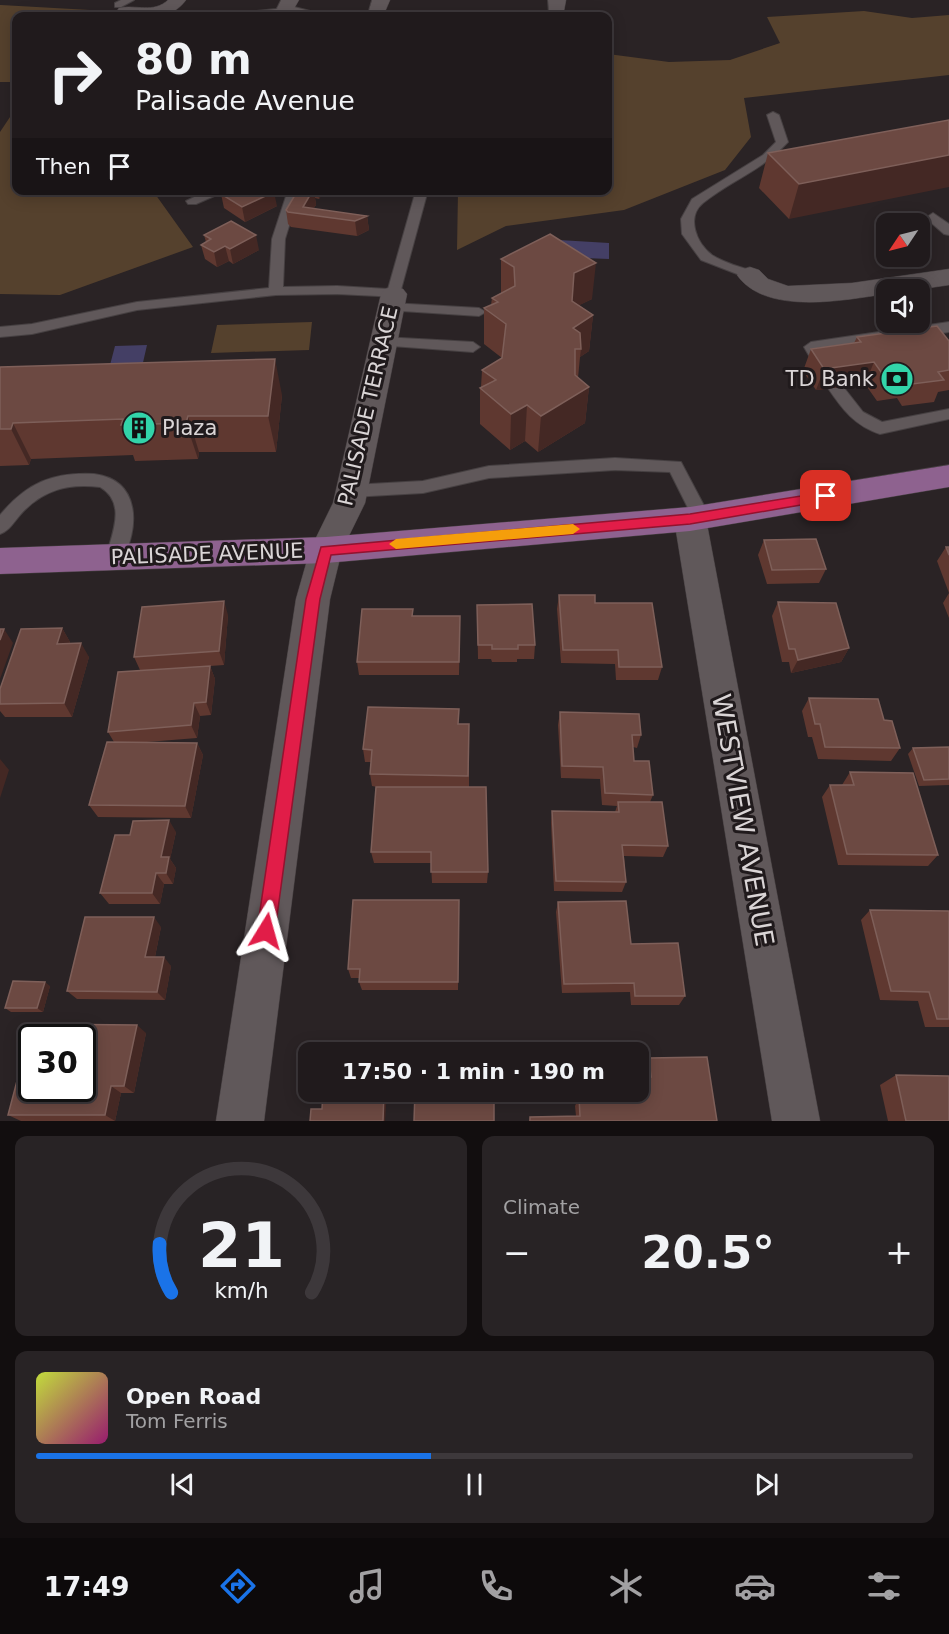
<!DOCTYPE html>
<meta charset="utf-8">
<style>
body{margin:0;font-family:"DejaVu Sans",sans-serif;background:#282325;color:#f1f3f6;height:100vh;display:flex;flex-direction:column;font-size:22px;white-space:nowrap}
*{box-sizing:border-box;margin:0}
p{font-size:20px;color:#a2a1a3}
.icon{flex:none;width:33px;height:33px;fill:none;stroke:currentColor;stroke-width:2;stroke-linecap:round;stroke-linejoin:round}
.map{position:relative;height:1121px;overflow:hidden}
.sheet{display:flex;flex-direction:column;gap:15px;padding:15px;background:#120e0f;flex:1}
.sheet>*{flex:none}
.top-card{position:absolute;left:12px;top:12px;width:600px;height:183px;border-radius:12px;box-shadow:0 3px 15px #0003,0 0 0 2px #3d383b;background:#201a1c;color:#f1f3f6;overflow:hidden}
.needle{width:39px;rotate:235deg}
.controls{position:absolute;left:876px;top:213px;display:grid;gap:12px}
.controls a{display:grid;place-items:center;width:54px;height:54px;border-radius:12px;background:#201a1c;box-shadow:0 3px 15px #0003,0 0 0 2px #3d383b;font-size:30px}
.speed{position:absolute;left:18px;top:1024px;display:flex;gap:12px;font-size:30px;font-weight:700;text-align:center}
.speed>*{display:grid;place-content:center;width:78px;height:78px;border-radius:50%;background:#201a1c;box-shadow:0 3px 15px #0003,0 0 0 2px #3d383b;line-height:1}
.speed .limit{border:3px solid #111;border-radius:9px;background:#fff;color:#111}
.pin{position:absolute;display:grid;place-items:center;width:51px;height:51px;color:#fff;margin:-26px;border-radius:12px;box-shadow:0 3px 9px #0006}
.me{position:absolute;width:66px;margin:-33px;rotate:8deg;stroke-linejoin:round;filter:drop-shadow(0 0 4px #0008)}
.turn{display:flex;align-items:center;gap:21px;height:126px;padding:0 24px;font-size:27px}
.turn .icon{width:78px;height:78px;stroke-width:2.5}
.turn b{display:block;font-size:42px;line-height:51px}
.then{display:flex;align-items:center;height:57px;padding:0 24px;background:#0003;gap:12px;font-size:22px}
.big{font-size:45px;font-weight:600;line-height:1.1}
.sheet .widget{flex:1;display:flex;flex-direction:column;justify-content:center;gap:9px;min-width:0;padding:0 21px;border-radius:12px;background:#282325}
.sheet .dial{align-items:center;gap:0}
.dial svg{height:156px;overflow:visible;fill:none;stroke:#3d383b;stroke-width:7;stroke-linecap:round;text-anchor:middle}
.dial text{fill:#f1f3f6;stroke:none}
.song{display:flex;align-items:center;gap:18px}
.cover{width:72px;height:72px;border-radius:9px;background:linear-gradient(135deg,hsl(70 70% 55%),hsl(320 70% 35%))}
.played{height:6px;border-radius:3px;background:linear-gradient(90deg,#1a73e8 45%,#3d383b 45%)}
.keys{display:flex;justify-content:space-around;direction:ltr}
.heat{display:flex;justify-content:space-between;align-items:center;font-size:33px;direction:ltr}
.sheet .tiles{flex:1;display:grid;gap:15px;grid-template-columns:1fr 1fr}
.widget:last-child{grid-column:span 2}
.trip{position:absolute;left:298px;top:1042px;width:351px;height:60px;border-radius:12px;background:#201a1c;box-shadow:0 3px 15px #0003,0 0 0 2px #3d383b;font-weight:600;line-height:60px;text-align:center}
.tabs{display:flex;height:96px;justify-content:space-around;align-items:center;background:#0d0a0b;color:#a2a1a3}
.tabs .icon{width:42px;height:42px}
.tabs .current{color:#1a73e8}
.tabs b{font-size:27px;color:#f1f3f6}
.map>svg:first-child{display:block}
.green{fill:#55412d}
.water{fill:#443f65}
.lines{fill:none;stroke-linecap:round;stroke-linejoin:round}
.lane-casing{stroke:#464042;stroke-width:2}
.street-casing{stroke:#464042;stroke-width:1}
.primary-casing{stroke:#464042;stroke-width:1}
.lane{fill:#60585a;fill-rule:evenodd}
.street{fill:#60585a;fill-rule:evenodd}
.primary{fill:#8e628f;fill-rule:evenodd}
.wall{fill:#5f3830}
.shaded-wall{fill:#442824}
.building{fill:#6c4942;stroke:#7e5f59;stroke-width:1.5;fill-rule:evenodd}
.route{fill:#e11d48;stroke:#92132f;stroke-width:1.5}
.slow{fill:#f59e0b}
.labels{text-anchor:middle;stroke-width:6;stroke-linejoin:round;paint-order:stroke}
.poi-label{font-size:21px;fill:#dad5d6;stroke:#201a1c;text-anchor:end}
.street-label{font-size:21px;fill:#dad5d6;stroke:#201a1c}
.near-street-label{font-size:26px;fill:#dad5d6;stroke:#201a1c}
</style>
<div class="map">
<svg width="949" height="1121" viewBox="0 0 949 1121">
<rect width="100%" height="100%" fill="#2a2325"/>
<path class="green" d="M 0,5 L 1,5 L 108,11 L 104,16 L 16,16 L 16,82 L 0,82 Z
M 864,11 L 912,18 L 949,15 L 949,75 L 744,98 L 751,137 L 725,170 L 624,210 L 506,226 L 457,250 L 458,191 L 608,190 L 608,54 L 669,62 L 730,60 L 780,43 L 767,17 Z
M 16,108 L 16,190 L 153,191 L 193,247 L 60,295 L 0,294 L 0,132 Z
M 312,322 L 309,350 L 211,353 L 217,325 Z"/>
<path class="water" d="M 559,240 L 609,243 L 609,259 L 558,257 Z
M 147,345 L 139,380 L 110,365 L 115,346 Z"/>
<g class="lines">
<defs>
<path id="lane" d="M 121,0 L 134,0 L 121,7 L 115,7 L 115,3 Z
M 286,5 L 330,16 L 313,16 L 287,11 L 278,15 L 261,16 L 231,16 L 236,13 L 276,9 Z
M 773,112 L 779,115 L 788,142 L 786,144 C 761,171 730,181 703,203 C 686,217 696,243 712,255 C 724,263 741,267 755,272 L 757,275 L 755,278 L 750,279 L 701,260 L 682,234 L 681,219 L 692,199 L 763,155 L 776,142 L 767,115 Z
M 209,190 L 228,190 L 196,204 L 188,204 L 186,201 Z
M 288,190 L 300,190 L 285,239 L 283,287 L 337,286 L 388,289 L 416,190 L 428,190 L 399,297 L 337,294 L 276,295 L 137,310 L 32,334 L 0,337 L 0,327 L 32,324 L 137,302 L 269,288 L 272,239 Z
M 933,213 L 949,224 L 949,235 L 944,234 L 928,220 L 927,217 Z
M 391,303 L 479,308 L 486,312 L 479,316 L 386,310 L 384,307 Z
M 949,322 L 949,332 L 915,337 L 908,332 L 915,327 Z
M 879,332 L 886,337 L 884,340 L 820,350 L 831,368 L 823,373 L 818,371 L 804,347 L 811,342 Z
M 383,337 L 473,342 L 480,347 L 473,352 L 378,345 L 376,342 L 378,339 Z
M 836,383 L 841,384 L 863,412 L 882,422 L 949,409 L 949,419 L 880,434 C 855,426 842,409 828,388 Z
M 615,458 L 681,462 L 710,517 L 707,522 L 701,523 L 695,522 L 670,472 L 615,470 L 489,478 L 423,493 L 352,497 L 346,495 L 344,491 L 346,487 L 352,485 L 423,481 L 489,466 Z
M 94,474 C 141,480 140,528 121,562 L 115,564 L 109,562 L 106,557 C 112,533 127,503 100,487 C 68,483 42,490 20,515 C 14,522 9,531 0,534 L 0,515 C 27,483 52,472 94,474 Z"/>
<path id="street" d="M 168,0 L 186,0 C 170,22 146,16 122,16 L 116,12 L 119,8 C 136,4 153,14 168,0 Z
M 281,0 L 299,0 L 292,12 L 280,12 L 277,8 Z
M 372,0 L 390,0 L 384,14 L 372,14 L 369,10 Z
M 548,0 L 566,0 L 563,16 L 549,16 Z
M 750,267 L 759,270 L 768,279 L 788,286 L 852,283 L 949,269 L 949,285 L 915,290 L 886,290 L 886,294 C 844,300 766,316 737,275 L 741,270 Z
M 394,286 L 403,289 L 407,294 L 365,503 L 342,550 L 330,599 L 264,1121 L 216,1121 L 296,599 L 310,550 L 333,503 L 381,294 L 385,289 Z
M 690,507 L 701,511 L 706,519 L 820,1121 L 772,1121 L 674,519 L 679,511 Z"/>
<path id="primary" d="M 949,465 L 949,487 L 690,531 L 326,563 L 0,574 L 0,548 L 326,537 L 690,507 Z"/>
</defs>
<use href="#lane" class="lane-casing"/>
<use href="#street" class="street-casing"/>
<use href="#primary" class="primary-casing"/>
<use href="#lane" class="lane"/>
<use href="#street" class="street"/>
<use href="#primary" class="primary"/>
</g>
<path class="wall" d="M 949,120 L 789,219 L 759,188 L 768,153 Z
M 298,190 L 325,190 L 319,199 L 315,198 L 316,205 L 313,209 L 367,216 L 369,230 L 357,236 L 291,227 L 288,224 L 286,210 Z
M 221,194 L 277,206 L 245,222 L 224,208 Z
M 204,235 L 259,250 L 233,264 L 229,261 L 217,267 L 205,259 L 201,245 L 206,242 Z
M 501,259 L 592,299 L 579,305 L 593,315 L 589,351 L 580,357 L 578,378 L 589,387 L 585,423 L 538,452 L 525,441 L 510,450 L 480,424 L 480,388 L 481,387 L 482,370 L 502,358 L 484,344 L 484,308 L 491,305 L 492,298 L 501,293 Z
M 857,337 L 949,341 L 949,390 L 938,392 L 934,402 L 902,406 L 897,398 L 877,401 L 865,384 L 816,390 L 803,371 L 811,349 L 854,343 Z
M 0,367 L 282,395 L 276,452 L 199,452 L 198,459 L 135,461 L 133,455 L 31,459 L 29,465 L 0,466 Z
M 764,540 L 826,569 L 819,583 L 767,584 L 758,555 Z
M 946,547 L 949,547 L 949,593 L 937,561 Z
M 949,593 L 949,618 L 943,603 Z
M 559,595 L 595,603 L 662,667 L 658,680 L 616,680 L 615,664 L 561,663 L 557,609 Z
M 778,602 L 849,648 L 841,662 L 791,673 L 789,662 L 782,662 L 772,616 Z
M 477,605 L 535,645 L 534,659 L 517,659 L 517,662 L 492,662 L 491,659 L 478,659 Z
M 413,609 L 413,616 L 460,630 L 459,675 L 359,675 L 357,662 Z
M 228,615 L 224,665 L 210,666 L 215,679 L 211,715 L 200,716 L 197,738 L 147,742 L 197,743 L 203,755 L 191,818 L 98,817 L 89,805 L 114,742 L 108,732 L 140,670 L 134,657 Z
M 62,628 L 70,642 L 70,643 L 89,657 L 72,717 L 5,717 L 0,711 L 0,689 Z
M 809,698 L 884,720 L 900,748 L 891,761 L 818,759 L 812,737 L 808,737 L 802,711 Z
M 560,712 L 641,735 L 637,748 L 633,747 L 634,761 L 653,795 L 650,802 L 668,846 L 663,857 L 624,856 L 626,882 L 622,892 L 554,891 L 551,823 L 552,811 L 615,812 L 617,806 L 602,805 L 600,779 L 561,778 L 558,725 Z
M 459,724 L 469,724 L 469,787 L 488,872 L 487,883 L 432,883 L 431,863 L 374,863 L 371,852 L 377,787 L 372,786 L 370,774 L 371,762 L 365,762 L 363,749 Z
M 949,747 L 949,785 L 919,786 L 908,754 L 913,748 Z
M 850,772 L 938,855 L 928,866 L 838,865 L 822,797 L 830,785 L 842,785 Z
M 176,832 L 170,859 L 176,868 L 173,884 L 164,884 L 160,904 L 109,904 L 100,893 L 130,835 Z
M 558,902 L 631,944 L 685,996 L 679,1005 L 631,1005 L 630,992 L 562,993 L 556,912 Z
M 459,910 L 458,990 L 362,990 L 359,982 L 359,978 L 351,978 L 348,969 Z
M 870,910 L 949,911 L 949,1027 L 925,1027 L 918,1001 L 880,1000 L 861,920 Z
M 161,927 L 155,957 L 171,966 L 165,1000 L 77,999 L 67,991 Z
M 50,986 L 43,1012 L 11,1012 L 5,1008 Z
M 146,1033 L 134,1093 L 121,1093 L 115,1121 L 21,1121 L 8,1115 Z
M 649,1058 L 717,1121 L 529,1121 L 530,1117 L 576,1116 L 575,1106 L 579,1097 L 579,1092 L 639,1092 L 643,1077 L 642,1068 Z
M 896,1075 L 949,1121 L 888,1121 L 880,1085 Z"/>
<path class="shaded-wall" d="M 949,155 L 949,187 L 789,219 L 799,184 Z
M 314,190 L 316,205 L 309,215 L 303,207 Z
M 318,190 L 325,190 L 319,199 Z
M 274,192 L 277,206 L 245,222 L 242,207 Z
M 367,216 L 369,230 L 357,236 L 355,221 Z
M 256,235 L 259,250 L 233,264 L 230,249 Z
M 225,246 L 229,261 L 217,267 L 214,252 Z
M 596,263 L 592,299 L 570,310 L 574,273 Z
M 593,315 L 589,351 L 580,357 L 581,349 L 573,328 Z
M 275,359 L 282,395 L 276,452 L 268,416 Z
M 874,362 L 865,384 L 816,390 L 824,369 Z
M 589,387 L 585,423 L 538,452 L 541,416 Z
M 527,405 L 525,441 L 510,450 L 511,414 Z
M 188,416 L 199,452 L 198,459 L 186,423 Z
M 13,423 L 31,459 L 29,465 L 11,429 Z
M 224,601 L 228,615 L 224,665 L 219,651 Z
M 62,628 L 70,642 L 65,657 L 57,644 Z
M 4,629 L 13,643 L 0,679 L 0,640 Z
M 81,643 L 89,657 L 72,717 L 64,703 Z
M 849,648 L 841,662 L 791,673 L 798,660 Z
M 210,666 L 215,679 L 211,715 L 206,702 Z
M 194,703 L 200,716 L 197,738 L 191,725 Z
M 197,743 L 203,755 L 191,818 L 185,806 Z
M 0,759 L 9,770 L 0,798 Z
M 169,820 L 176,832 L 170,859 L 176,868 L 173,884 L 166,873 L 161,857 Z
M 156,873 L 164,884 L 160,904 L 152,893 Z
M 154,917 L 161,927 L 153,966 L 145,957 Z
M 164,957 L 171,966 L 165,1000 L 157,992 Z
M 45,982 L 50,986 L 43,1012 L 37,1008 Z
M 137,1025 L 146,1033 L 134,1093 L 124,1086 Z
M 386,1042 L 389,1050 L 388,1053 L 386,1053 Z
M 111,1086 L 121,1093 L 115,1121 L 105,1115 Z
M 384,1092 L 387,1092 L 385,1121 L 383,1121 Z"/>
<path class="building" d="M 949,120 L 949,155 L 799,184 L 768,153 Z
M 228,190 L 272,190 L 274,192 L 242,207 L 221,194 Z
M 298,190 L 313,190 L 303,207 L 367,216 L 355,221 L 288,212 L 286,210 Z
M 231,221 L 256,235 L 230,249 L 225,246 L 214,252 L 201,245 L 211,239 L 204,235 Z
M 550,234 L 596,263 L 574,273 L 572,301 L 593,315 L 573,328 L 580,333 L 581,349 L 575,349 L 575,375 L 589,387 L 541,416 L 527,405 L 511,414 L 480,388 L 496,380 L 482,370 L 502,358 L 506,324 L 484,308 L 498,302 L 492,298 L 515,286 L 514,267 L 501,259 Z
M 937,326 L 949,341 L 949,370 L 938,372 L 944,380 L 912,384 L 906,377 L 886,379 L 874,362 L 824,369 L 811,349 L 861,342 L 857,337 Z
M 275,359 L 268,416 L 188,416 L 186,423 L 121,425 L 123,419 L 13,423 L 11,429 L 0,429 L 0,367 Z
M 816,539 L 826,569 L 772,570 L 764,540 Z
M 946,547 L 949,547 L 949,555 Z
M 559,595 L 595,595 L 595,603 L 652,603 L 662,667 L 619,667 L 618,650 L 563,650 Z
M 224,601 L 219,651 L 134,657 L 142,607 Z
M 778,602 L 836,603 L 849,648 L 798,660 L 795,649 L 789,649 Z
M 532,604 L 535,645 L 518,645 L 518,649 L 492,649 L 492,645 L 478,645 L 477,605 Z
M 362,609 L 413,609 L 412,616 L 460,616 L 459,662 L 357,662 Z
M 62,628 L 57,644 L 81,643 L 64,703 L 0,704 L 0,689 L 21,629 Z
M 0,629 L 4,629 L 0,640 Z
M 210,666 L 206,702 L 194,703 L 191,725 L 108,732 L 118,672 Z
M 809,698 L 878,699 L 884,720 L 892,721 L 900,748 L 825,747 L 820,724 L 815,724 Z
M 368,707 L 459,709 L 458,724 L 469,724 L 468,776 L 370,774 L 372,750 L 363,749 Z
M 560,712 L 639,714 L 641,735 L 632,735 L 634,761 L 649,761 L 653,795 L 605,793 L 603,767 L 562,766 Z
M 107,742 L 197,743 L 185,806 L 89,805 Z
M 949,747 L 949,779 L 924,780 L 913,748 Z
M 850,772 L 913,773 L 938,855 L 847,854 L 830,785 L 854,785 Z
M 376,787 L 486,787 L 488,872 L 431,872 L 431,852 L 371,852 Z
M 618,802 L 662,802 L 668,846 L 622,845 L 626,882 L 556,881 L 552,811 L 619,812 Z
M 169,820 L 161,857 L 169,857 L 166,873 L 156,873 L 152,893 L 100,893 L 115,835 L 130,835 L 133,821 Z
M 353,900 L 459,900 L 458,982 L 359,982 L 360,969 L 348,969 Z
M 626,901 L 631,944 L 678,943 L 685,996 L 635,996 L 634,983 L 564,984 L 558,902 Z
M 870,910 L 949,911 L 949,1019 L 937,1019 L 929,992 L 891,991 Z
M 85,917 L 154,917 L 145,957 L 164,957 L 157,992 L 67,991 Z
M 13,981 L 45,982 L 37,1008 L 5,1008 Z
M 32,1024 L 137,1025 L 124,1086 L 111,1086 L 105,1115 L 8,1115 ZM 32,1038 L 82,1038 L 82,1089 L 32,1089 Z
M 386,1042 L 386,1053 L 356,1053 L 356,1043 Z
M 707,1057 L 717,1121 L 530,1121 L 530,1117 L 580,1116 L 579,1097 L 584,1097 L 583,1092 L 639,1092 L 639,1077 L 651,1077 L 649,1058 Z
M 896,1075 L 949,1076 L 949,1121 L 906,1121 Z
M 323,1092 L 384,1092 L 383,1121 L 310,1121 L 311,1109 L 322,1109 Z
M 415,1092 L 494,1092 L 494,1121 L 414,1121 Z"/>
<path class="route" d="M 826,492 L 830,493 L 832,496 L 830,500 L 690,524 L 331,555 L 320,599 L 275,931 L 273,937 L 266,940 L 260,937 L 257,931 L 306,599 L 321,547 L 690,514 Z"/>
<path class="slow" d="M 573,524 L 580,529 L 573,534 L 396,549 L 389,544 L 396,539 Z"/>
<defs>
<symbol id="bank-disc" viewBox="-11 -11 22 22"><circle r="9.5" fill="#32d4a9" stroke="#201a1c"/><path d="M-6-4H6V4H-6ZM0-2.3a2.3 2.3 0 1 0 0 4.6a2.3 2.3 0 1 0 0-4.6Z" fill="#111"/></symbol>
<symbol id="building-disc" viewBox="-11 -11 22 22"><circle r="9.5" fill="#32d4a9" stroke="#201a1c"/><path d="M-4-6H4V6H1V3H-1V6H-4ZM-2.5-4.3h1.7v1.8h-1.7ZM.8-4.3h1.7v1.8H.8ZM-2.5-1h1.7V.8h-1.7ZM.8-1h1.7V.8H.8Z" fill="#111"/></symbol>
</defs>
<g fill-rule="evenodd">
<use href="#bank-disc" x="878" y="360" width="38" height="38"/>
<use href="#building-disc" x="120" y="409" width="38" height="38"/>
</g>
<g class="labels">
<g class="poi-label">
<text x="874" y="386">TD Bank</text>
<text x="162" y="435" text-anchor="start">Plaza</text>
</g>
<g class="street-label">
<text transform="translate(368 406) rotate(-77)" y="7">PALISADE TERRACE</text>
<text transform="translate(207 554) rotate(-2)" y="7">PALISADE AVENUE</text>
</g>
<g class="near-street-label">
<text transform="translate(743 820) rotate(80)" y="9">WESTVIEW AVENUE</text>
</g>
</g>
</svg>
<div class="controls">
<a><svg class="needle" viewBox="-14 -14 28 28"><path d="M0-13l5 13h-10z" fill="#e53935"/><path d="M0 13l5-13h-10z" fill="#a2a1a3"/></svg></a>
<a><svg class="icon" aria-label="sound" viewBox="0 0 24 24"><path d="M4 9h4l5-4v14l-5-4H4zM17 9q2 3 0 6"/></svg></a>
</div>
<div class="speed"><div class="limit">30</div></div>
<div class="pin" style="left:826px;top:496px;background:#d93025"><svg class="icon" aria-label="arrive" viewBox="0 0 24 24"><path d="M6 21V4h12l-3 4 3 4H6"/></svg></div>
<svg class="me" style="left:266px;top:931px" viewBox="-20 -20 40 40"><path d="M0-17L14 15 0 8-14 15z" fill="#e11d48" stroke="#fff" stroke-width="4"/></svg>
<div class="trip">17:50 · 1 min · 190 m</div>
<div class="top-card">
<div class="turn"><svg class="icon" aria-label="right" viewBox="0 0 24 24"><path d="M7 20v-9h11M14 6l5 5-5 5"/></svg><div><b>80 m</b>Palisade Avenue</div></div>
<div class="then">Then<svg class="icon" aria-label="arrive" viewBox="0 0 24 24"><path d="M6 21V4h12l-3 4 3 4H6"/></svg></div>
</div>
</div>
<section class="sheet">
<div class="tiles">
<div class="widget dial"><svg viewBox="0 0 100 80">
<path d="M14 69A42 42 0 1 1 86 69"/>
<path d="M14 69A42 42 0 0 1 8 44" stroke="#1a73e8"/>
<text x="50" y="56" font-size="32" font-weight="700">21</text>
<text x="50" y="72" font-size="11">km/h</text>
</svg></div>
<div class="widget"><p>Climate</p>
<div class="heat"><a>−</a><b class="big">20.5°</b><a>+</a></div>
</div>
<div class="widget">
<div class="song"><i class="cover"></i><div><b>Open Road</b><p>Tom Ferris</p></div></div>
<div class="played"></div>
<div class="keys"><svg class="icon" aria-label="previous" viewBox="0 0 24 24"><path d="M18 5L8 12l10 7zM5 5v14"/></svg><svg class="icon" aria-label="pause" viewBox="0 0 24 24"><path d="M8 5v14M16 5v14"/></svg><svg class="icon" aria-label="next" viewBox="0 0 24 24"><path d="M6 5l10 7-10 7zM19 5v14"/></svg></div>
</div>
</div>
</section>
<nav class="tabs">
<b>17:49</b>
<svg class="icon current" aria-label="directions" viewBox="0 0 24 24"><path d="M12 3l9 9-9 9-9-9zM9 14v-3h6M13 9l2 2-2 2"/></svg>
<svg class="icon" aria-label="music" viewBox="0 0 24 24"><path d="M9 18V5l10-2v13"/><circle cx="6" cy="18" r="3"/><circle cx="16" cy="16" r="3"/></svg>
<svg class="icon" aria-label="phone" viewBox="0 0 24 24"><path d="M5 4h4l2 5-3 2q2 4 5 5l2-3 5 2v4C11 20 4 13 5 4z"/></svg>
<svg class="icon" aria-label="climate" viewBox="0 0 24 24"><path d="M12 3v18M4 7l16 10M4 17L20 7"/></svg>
<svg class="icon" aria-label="car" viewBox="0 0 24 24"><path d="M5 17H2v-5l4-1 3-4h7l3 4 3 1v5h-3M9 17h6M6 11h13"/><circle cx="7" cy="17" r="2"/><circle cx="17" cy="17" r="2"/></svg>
<svg class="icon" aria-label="filters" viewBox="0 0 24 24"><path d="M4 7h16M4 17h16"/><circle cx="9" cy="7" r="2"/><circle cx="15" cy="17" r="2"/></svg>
</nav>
